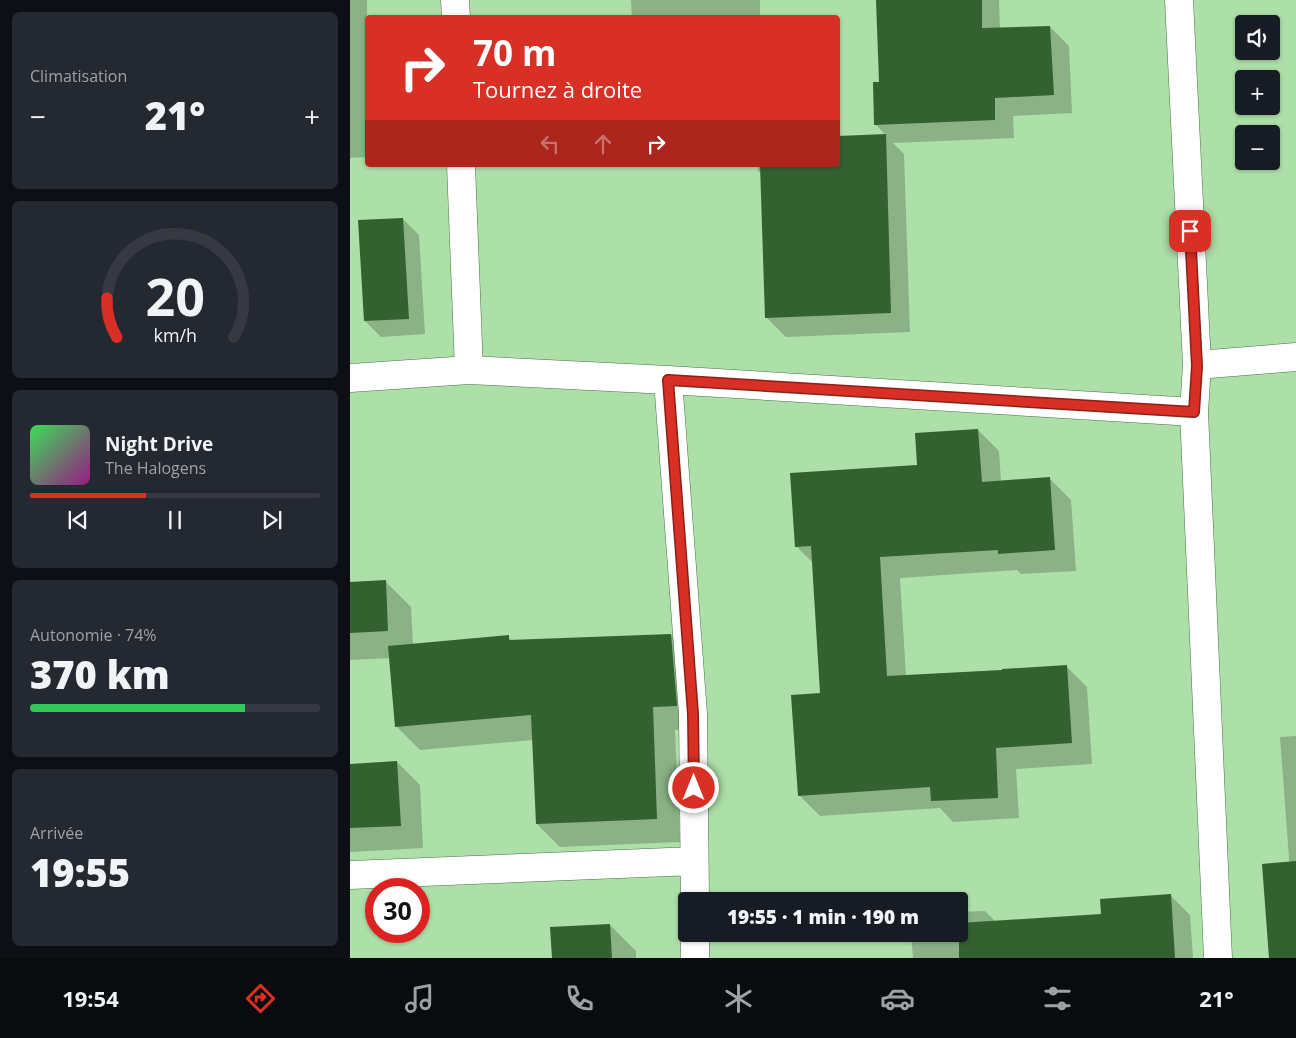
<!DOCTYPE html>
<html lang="fr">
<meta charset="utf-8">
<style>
body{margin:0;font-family:"Open Sans",sans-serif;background:#242831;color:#f1f3f6;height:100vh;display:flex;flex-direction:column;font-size:19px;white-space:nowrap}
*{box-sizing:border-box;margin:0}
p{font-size:16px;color:#9ea1a6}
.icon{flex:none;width:28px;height:28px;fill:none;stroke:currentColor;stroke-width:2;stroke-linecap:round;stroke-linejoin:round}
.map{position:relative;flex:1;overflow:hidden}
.sheet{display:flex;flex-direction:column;gap:12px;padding:12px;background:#0d0f14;width:350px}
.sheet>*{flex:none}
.hud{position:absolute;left:15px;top:15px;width:475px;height:152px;border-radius:5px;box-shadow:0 1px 4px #0004;background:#d93025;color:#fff;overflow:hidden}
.tools{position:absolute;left:885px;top:15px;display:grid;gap:10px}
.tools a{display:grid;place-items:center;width:45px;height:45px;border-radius:5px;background:#171b24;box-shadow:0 1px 4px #0004;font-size:25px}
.speed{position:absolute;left:15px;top:878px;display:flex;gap:10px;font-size:25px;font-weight:700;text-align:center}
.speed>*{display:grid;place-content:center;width:65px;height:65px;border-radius:50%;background:#171b24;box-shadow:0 1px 4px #0004;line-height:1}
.speed .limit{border:8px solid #d22;background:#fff;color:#111}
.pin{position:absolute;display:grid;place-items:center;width:42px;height:42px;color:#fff;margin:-21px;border-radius:10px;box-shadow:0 2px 8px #0006}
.me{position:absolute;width:55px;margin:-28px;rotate:0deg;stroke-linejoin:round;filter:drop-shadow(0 0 4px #0008)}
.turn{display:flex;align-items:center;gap:18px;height:105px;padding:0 25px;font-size:22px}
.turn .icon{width:65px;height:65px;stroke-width:2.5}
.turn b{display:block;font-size:35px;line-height:42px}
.lanes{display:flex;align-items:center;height:48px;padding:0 25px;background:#0003;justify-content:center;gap:25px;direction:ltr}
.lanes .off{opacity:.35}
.big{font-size:38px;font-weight:800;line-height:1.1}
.sheet .tile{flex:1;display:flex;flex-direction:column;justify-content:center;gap:8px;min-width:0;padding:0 18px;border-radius:8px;background:#242831}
.sheet .dial{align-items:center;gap:0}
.dial svg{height:130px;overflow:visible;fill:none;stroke:#363941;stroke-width:7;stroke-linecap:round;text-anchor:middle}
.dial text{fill:#f1f3f6;stroke:none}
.song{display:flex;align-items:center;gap:15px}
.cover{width:60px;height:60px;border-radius:8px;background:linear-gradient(135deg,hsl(130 70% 55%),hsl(310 70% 35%))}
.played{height:5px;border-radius:2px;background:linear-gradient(90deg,#d93025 40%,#363941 40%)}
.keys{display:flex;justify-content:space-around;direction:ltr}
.heat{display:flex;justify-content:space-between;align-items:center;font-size:28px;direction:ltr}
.charge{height:8px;border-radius:4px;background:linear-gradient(90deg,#34c759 74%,#363941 0)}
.trip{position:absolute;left:328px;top:892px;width:290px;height:50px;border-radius:5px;background:#171b24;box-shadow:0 1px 4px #0004;font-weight:800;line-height:50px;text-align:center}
.tab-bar{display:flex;height:80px;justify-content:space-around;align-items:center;background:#090b0e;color:#9ea1a6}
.tab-bar .icon{width:35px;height:35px}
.tab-bar .selected{color:#d93025}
.tab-bar b{font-size:22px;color:#f1f3f6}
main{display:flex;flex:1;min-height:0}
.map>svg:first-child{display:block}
.shadow{fill:#0003}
.building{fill:#346130}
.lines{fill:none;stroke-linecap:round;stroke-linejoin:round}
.minor-casing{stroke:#467342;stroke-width:29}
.minor{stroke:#fff;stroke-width:28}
.route-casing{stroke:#8d1f18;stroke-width:12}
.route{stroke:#d93025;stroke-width:9}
</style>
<main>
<section class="sheet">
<div class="tile"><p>Climatisation</p>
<div class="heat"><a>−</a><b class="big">21°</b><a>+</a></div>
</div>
<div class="tile dial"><svg viewBox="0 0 100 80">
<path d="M14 69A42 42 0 1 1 86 69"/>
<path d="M14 69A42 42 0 0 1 8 45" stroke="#d93025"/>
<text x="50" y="56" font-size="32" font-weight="700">20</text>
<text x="50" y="72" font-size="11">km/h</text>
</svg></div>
<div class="tile">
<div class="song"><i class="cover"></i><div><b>Night Drive</b><p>The Halogens</p></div></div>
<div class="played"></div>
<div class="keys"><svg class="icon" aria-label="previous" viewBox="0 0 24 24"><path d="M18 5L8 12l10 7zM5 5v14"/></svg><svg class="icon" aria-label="pause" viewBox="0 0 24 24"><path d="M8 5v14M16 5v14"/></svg><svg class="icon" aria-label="next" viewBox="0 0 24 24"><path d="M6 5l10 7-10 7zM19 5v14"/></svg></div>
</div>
<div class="tile"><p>Autonomie · 74%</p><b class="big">370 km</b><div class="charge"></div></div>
<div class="tile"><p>Arrivée</p><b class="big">19:55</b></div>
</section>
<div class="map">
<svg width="946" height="958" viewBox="0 0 946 958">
<rect width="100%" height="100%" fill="#addfa8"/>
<path class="shadow" d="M 0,0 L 17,0 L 18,157 L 0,158 Z
M 281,0 L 410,0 L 410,18 L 282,18 Z
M 527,0 L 649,0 L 650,29 L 700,27 L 719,46 L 722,113 L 663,116 L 664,138 L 543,143 L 554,154 L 560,332 L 436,337 L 416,317 L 412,174 L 408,171 L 408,165 L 488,165 L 488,137 L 536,135 L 525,124 L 530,83 Z
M 53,219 L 69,235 L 75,334 L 31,337 L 15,321 Z
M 628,430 L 649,451 L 651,482 L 700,479 L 721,500 L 726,571 L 671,574 L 667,570 L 550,578 L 556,676 L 716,666 L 737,687 L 742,764 L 666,769 L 669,818 L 603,822 L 590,808 L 470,816 L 449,795 L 472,694 L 463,563 L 446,546 L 569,466 Z
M 35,581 L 61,607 L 63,645 L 158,637 L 163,641 L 321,635 L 344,658 L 349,729 L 325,730 L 330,842 L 210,847 L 187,824 L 184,740 L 70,750 L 47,727 L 41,658 L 0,660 L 0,583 Z
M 946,736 L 946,952 L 930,737 Z
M 47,762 L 70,785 L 73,848 L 0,852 L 0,765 Z
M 821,896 L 840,915 L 843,958 L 563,958 L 561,934 L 609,934 L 609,912 L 635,911 L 646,922 L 752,915 Z
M 260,925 L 286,951 L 286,958 L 203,958 Z"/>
<path class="building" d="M 526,0 L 632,0 L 632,28 L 700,26 L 704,95 L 645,98 L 645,120 L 524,125 L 523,82 L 529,82 Z
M 536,134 L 541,313 L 415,318 L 410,165 L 488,165 L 488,136 Z
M 53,218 L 59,319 L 14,321 L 8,220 Z
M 628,429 L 632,482 L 700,477 L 705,550 L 648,554 L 648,550 L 530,557 L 537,676 L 652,670 L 652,669 L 717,665 L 722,743 L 646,748 L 648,798 L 581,801 L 580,787 L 448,796 L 441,695 L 470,693 L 461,546 L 445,547 L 440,473 L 567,465 L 565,433 Z
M 36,580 L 38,631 L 0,633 L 0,582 Z
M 321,634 L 327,706 L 303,707 L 307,819 L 186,824 L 181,715 L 45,727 L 38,646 L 159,635 L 159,640 Z
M 47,761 L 51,826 L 0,828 L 0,764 Z
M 946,861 L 946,958 L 919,958 L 912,864 Z
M 821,894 L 825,958 L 609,958 L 609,923 L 751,914 L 750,899 Z
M 260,924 L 262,958 L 202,958 L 200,927 Z"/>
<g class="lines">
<defs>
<path id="minor" d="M 105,0 L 106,18
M 829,0 L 847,365 L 844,412 L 868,958
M 111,165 L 119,370 L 318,380 L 343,714 L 345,901
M 847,365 L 946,357
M 0,378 L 119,370
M 318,380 L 844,412
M 0,875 L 344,861
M 345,934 L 345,958"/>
</defs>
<use href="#minor" class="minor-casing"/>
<use href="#minor" class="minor"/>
</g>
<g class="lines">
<defs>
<path id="route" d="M 344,788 L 343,714 L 318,380 L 844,412 L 847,366 L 840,231"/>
</defs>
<use href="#route" class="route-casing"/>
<use href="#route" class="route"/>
</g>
</svg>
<div class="tools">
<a><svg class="icon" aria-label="sound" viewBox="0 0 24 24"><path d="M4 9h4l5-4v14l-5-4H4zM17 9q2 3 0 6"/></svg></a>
<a>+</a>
<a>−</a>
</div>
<div class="speed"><div class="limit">30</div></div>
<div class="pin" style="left:840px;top:231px;background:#d93025"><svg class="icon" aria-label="arrive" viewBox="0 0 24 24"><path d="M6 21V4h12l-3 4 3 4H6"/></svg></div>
<svg class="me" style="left:344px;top:788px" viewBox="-20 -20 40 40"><circle r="17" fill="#d93025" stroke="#fff" stroke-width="3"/><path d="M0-11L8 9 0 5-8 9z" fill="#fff"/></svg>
<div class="trip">19:55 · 1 min · 190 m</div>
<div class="hud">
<div class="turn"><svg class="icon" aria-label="right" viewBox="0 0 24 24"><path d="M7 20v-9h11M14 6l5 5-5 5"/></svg><div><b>70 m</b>Tournez à droite</div></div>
<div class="lanes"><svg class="icon off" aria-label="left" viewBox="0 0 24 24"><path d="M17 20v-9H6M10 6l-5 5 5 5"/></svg><svg class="icon off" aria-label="ahead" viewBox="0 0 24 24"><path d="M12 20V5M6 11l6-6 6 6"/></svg><svg class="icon" aria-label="right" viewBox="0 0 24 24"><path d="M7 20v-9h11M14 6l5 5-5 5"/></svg></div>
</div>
</div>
</main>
<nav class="tab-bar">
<b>19:54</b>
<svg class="icon selected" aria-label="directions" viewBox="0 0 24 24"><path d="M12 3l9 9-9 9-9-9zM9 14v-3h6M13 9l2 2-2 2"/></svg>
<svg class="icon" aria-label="music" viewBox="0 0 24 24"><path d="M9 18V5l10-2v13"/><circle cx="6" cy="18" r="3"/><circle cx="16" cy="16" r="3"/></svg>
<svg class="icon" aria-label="phone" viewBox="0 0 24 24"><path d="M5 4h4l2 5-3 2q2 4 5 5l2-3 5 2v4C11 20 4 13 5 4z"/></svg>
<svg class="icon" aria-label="climate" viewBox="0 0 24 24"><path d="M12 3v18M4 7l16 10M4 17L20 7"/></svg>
<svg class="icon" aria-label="car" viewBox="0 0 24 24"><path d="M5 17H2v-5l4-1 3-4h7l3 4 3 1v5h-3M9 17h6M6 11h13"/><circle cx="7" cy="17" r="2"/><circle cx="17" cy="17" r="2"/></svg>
<svg class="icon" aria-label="filters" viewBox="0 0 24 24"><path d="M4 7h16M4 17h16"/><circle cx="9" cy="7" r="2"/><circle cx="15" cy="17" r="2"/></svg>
<b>21°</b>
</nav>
